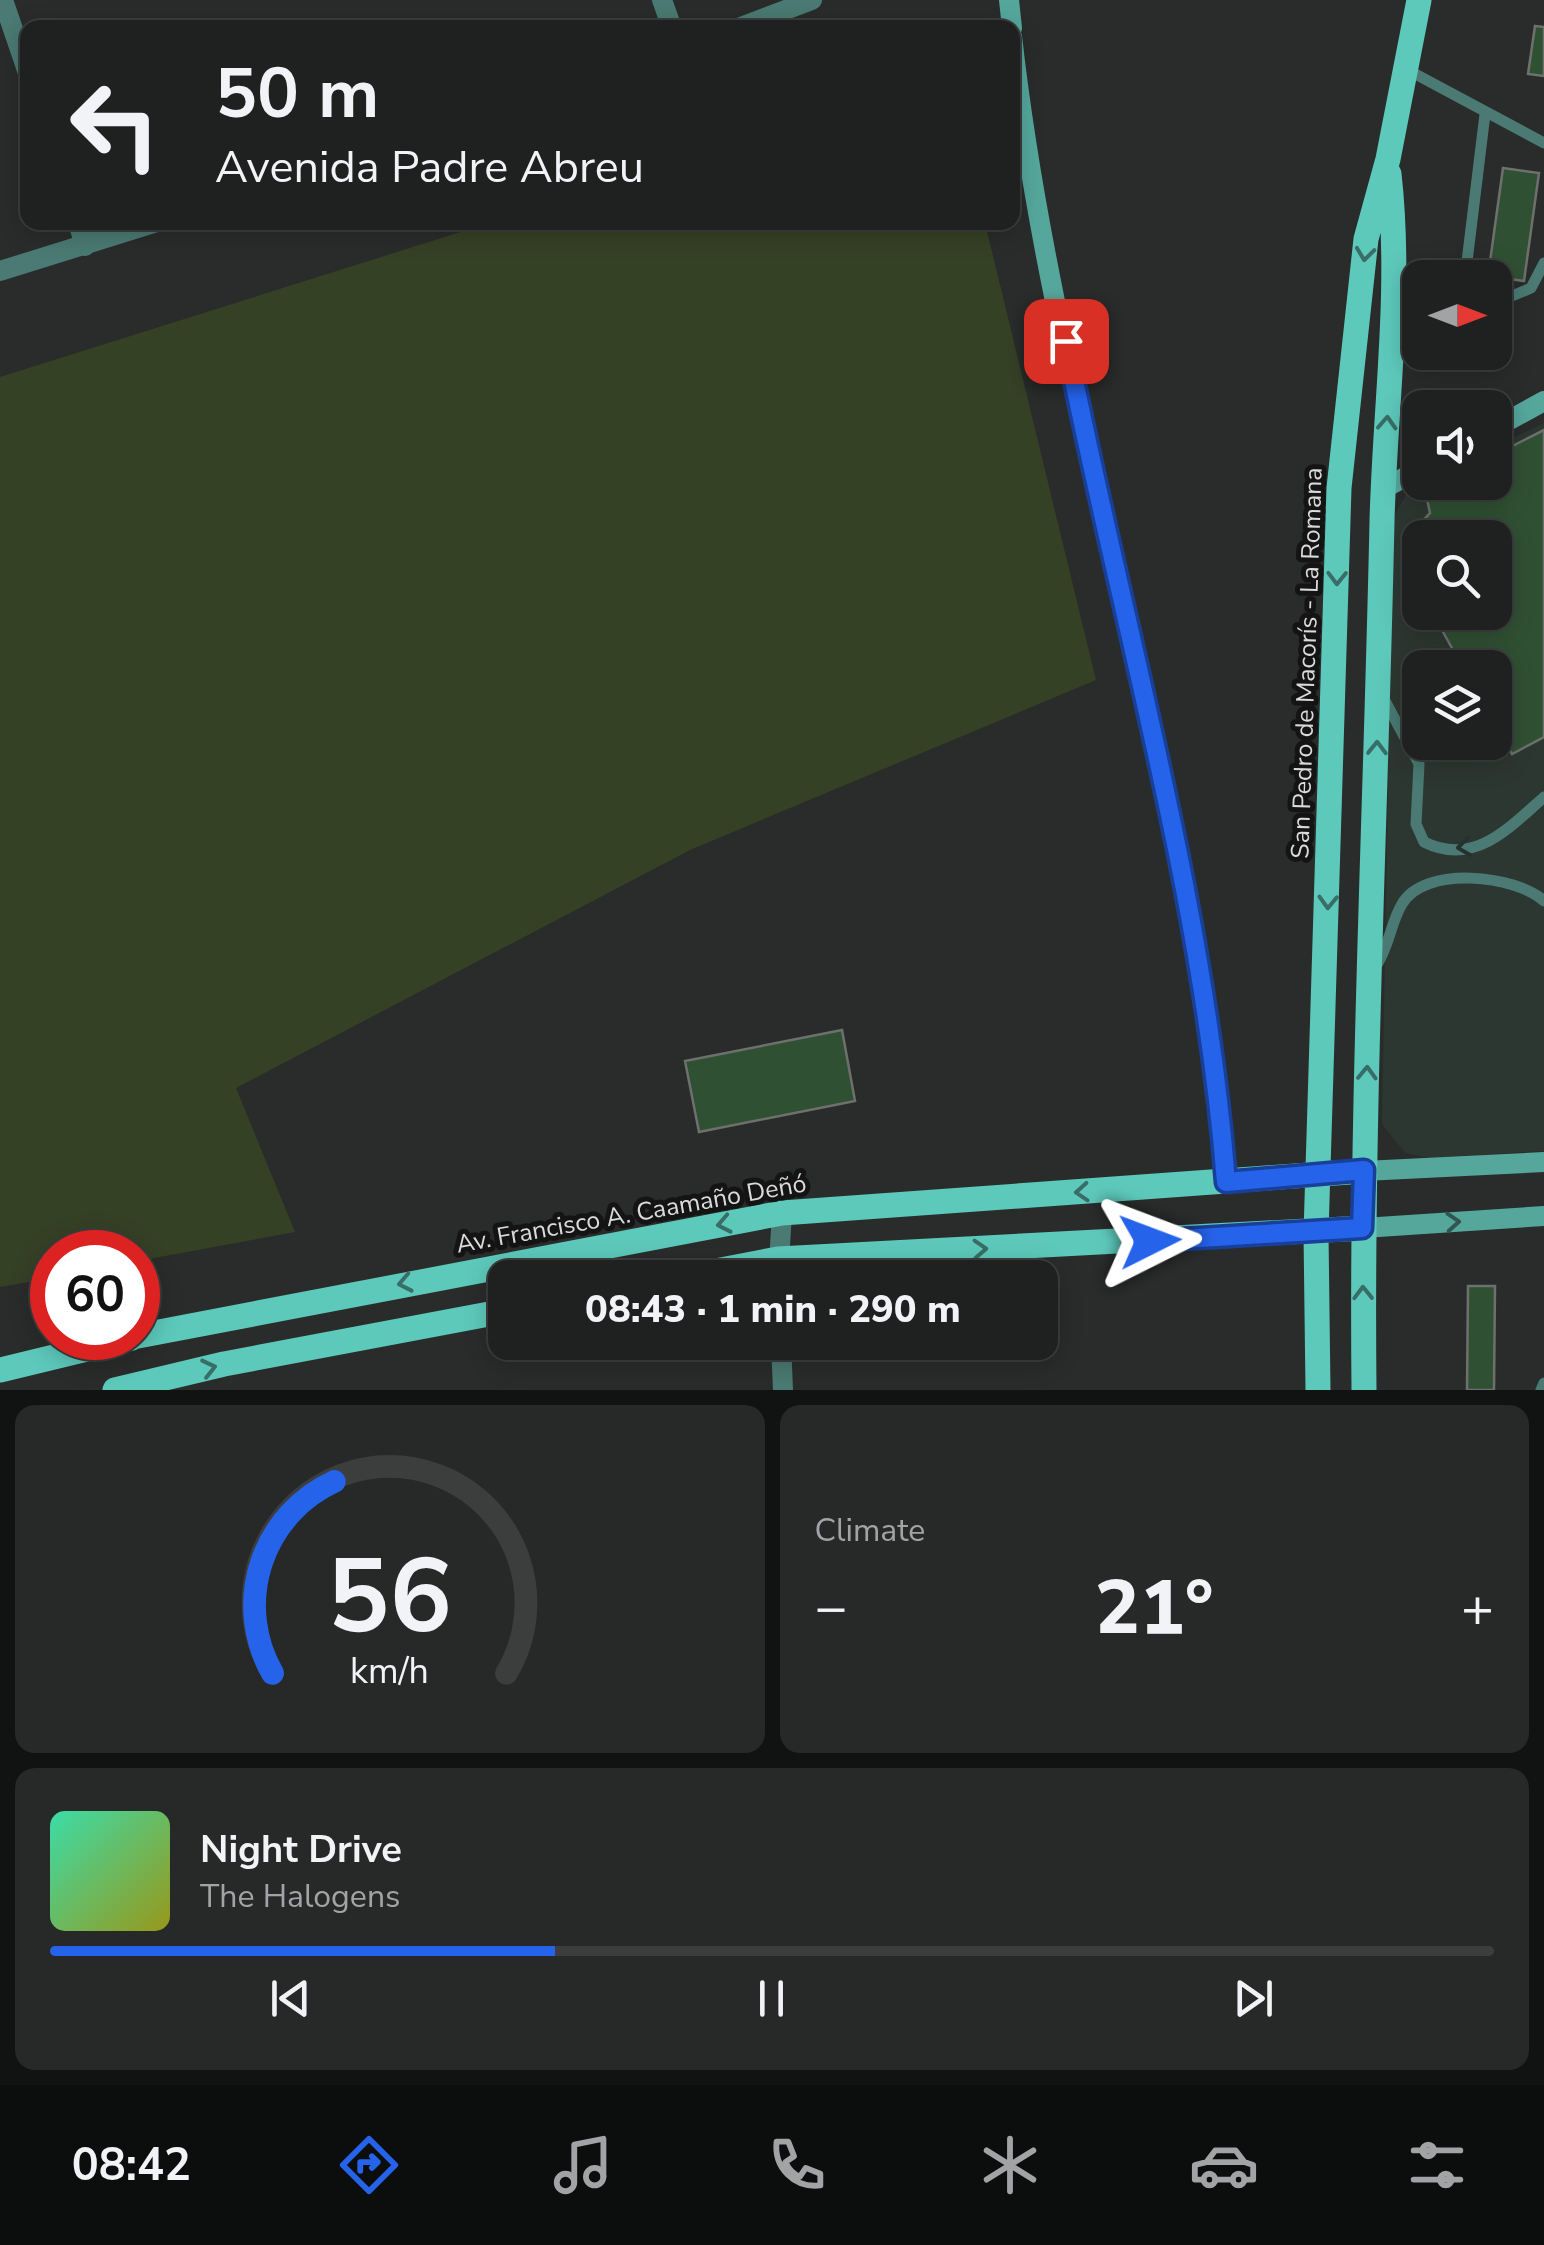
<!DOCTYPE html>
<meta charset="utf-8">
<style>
body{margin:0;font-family:"Nunito Sans",sans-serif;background:#272929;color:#f1f3f6;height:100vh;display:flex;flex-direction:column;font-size:38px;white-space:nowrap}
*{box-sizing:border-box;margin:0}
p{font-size:32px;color:#a1a3a5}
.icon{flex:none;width:55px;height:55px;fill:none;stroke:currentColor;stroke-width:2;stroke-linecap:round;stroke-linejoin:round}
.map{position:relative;height:1390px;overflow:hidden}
.details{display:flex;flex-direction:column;gap:15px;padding:15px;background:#111212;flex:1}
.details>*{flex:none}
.banner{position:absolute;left:20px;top:20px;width:1000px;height:210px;border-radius:20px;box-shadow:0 5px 25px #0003,0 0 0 2px #3c3e3e;background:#1f2120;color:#f1f3f6;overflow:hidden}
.needle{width:65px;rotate:90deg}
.controls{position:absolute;left:1402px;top:260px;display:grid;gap:20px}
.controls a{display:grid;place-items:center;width:110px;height:110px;border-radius:20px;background:#1f2120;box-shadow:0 5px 25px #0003,0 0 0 2px #3c3e3e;font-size:50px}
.speed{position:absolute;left:30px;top:1230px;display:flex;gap:20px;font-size:50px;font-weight:700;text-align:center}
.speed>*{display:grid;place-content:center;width:130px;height:130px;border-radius:50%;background:#1f2120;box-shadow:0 5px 25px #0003,0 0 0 2px #3c3e3e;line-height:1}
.speed .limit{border:15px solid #d22;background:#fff;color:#111}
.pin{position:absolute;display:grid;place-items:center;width:85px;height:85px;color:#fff;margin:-42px;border-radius:20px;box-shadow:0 5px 15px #0006}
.me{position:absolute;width:110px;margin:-55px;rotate:87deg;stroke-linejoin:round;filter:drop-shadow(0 0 8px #0008)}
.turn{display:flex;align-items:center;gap:35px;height:210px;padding:0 30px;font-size:45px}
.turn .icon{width:130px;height:130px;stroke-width:2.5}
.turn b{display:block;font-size:70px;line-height:85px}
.big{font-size:75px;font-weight:800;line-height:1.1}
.details .widget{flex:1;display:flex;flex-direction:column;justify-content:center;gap:15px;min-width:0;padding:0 35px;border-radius:20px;background:#272929}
.details .dial{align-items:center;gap:0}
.dial svg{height:260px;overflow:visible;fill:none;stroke:#3c3e3e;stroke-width:7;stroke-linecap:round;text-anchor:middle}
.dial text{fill:#f1f3f6;stroke:none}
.song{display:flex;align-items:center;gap:30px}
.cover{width:120px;height:120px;border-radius:15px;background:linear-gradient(135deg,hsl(160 70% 55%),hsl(60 70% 35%))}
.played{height:10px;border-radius:5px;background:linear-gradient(90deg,#2563eb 35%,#3c3e3e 35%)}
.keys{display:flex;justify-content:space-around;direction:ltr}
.heat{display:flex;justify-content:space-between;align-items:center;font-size:55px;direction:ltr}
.details .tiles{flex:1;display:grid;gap:15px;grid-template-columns:1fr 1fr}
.widget:last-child{grid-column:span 2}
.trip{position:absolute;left:488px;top:1260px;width:570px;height:100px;border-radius:20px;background:#1f2120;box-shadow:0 5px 25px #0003,0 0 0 2px #3c3e3e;font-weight:800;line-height:100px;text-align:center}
.tab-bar{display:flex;height:160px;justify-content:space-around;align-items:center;background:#0c0d0d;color:#a1a3a5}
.tab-bar .icon{width:70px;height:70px}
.tab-bar .on{color:#2563eb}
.tab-bar b{font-size:45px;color:#f1f3f6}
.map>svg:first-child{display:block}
.built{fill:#2d3732;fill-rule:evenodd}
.green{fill:#354125}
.building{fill:#305033;stroke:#6d706d;stroke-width:2.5}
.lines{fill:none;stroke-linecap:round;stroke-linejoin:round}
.lane{stroke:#4a7a73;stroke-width:11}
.street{stroke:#4a7a73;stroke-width:20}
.secondary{stroke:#55a79c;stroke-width:20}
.primary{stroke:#5dc9bb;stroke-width:25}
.oneway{stroke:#386e67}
.oneway2{stroke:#243330}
.oneway3{stroke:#315651}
.route-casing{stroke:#184099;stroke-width:25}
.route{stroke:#2563eb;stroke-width:18}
.labels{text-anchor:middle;stroke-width:10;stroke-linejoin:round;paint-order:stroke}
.street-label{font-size:25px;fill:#dadbda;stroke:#131413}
</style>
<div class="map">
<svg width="1544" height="1390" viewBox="0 0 1544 1390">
<rect width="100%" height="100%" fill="#292c2a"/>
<path class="built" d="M 1544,423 L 1544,1151 L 1429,1158 L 1405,1153 L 1382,1124 L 1393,518 L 1411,486 L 1420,482 L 1495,482 L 1495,447 ZM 1420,538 L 1495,538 L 1495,612 L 1420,612 ZM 1420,668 L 1495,668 L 1495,742 L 1420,742 Z"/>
<path class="green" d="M 489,223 L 985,223 L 1096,680 L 690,850 L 236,1088 L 295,1232 L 138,1261 L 138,1252 L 52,1252 L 52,1278 L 0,1287 L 0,377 Z"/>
<path class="building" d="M 1535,26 L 1544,27 L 1544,76 L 1528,74 Z
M 1503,168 L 1539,173 L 1524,281 L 1488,276 Z
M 1544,430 L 1544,737 L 1512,754 L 1495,725 L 1495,668 L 1463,668 L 1432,612 L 1495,612 L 1495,538 L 1420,540 L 1415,529 L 1430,513 L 1425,490 L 1439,482 L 1495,482 L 1495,455 Z
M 842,1030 L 855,1101 L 699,1132 L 685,1061 Z
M 1468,1286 L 1495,1286 L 1494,1390 L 1467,1390 Z"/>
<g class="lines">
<path class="lane" d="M 1406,69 L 1544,143
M 1465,278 L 1485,114
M 1495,303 L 1531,288 L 1544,263
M 1392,331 L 1420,324
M 1383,697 L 1419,764 L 1416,824 L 1424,842 C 1474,867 1509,828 1544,797
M 1375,968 C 1390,946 1390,924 1402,904 C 1424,865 1516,875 1544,901
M 1541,1390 L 1544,1383"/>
<path class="street" d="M 3,0 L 28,73
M 662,0 L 672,28
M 738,28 L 812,0
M 78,222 L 85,246
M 0,271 L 157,222
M 778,1278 L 782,1213
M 781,1342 L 783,1390"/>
<path class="secondary" d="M 1009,0 L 1012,28
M 1012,36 C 1055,423 1198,794 1226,1182
M 1495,428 L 1544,401
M 1383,489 L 1420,469
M 1364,1171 L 1544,1162
M 1363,1228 L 1544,1216"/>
<path class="primary" d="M 679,1278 L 778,1259 L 1363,1228
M 138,1336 L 782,1213 L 1364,1171
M 0,1370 L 132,1338
M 115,1390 L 224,1364 L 505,1311
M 1318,1390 L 1316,1233 L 1339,488 L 1366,239 L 1388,159 L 1419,0
M 1364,1390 C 1361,1100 1376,811 1382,521 C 1385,405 1402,290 1389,174"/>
</g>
<defs><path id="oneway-chevron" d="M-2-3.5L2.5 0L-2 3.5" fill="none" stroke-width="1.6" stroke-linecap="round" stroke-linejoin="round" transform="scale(2.5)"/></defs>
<g class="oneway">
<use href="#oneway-chevron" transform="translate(1365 254) rotate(97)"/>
<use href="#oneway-chevron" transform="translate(1387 423) rotate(-87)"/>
<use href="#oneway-chevron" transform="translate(1337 578) rotate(91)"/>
<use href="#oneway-chevron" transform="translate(1377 748) rotate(-89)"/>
<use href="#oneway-chevron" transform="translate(1328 902) rotate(92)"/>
<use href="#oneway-chevron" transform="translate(1367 1073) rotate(-88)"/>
<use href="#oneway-chevron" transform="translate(1082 1192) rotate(176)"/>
<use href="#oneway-chevron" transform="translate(724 1224) rotate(169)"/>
<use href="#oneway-chevron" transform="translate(980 1249) rotate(-3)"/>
<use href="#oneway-chevron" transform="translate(405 1283) rotate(169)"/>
<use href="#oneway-chevron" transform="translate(1363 1293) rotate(-91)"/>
<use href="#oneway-chevron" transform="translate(209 1368) rotate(-13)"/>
</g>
<use class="oneway2" href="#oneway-chevron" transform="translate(1464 847) rotate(172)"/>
<use class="oneway3" href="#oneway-chevron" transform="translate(1453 1222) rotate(-4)"/>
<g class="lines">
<defs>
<path id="route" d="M 1066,341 C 1121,620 1204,898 1226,1182 L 1364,1170 L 1362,1228 L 1150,1241"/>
</defs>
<use href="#route" class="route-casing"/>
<use href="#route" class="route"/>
</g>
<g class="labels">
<g class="street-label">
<text transform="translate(1306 663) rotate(-88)" y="9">San Pedro de Macorís - La Romana</text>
<text transform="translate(631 1213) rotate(-10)" y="9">Av. Francisco A. Caamaño Deñó</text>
</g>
</g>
</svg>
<div class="controls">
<a><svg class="needle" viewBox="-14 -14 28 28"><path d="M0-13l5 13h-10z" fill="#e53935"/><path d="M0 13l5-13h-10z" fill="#a1a3a5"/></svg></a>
<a><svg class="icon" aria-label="sound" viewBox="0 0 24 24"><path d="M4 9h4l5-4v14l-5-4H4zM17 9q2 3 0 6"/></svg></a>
<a><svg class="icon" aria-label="search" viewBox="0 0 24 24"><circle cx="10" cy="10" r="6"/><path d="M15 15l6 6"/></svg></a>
<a><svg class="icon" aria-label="layers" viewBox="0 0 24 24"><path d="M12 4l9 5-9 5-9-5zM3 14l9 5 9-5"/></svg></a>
</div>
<div class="speed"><div class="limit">60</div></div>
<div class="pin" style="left:1066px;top:341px;background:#d93025"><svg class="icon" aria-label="arrive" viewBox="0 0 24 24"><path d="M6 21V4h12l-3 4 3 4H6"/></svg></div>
<svg class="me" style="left:1150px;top:1241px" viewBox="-20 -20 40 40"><path d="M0-17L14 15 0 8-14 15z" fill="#2563eb" stroke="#fff" stroke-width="4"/></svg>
<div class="trip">08:43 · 1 min · 290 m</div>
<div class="banner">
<div class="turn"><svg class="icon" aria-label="left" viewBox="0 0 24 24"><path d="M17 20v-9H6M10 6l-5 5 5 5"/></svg><div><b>50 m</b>Avenida Padre Abreu</div></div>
</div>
</div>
<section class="details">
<div class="tiles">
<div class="widget dial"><svg viewBox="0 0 100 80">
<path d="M14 69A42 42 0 1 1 86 69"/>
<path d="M14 69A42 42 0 0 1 33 10" stroke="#2563eb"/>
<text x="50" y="56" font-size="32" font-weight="700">56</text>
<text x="50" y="72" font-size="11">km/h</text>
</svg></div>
<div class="widget"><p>Climate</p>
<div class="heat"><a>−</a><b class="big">21°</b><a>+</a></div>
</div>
<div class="widget">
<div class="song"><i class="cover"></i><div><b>Night Drive</b><p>The Halogens</p></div></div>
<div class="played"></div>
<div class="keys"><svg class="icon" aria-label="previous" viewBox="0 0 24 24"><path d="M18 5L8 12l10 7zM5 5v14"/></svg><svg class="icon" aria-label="pause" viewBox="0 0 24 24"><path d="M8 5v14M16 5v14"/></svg><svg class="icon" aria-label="next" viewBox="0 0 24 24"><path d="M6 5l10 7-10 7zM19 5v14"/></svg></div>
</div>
</div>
</section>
<nav class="tab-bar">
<b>08:42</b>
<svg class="icon on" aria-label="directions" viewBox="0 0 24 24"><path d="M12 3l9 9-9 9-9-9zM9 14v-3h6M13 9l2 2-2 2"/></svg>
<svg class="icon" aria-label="music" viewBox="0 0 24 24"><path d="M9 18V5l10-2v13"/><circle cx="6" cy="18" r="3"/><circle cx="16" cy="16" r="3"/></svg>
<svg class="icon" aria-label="phone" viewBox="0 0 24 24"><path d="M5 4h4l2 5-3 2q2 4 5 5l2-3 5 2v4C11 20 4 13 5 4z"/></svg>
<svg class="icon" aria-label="climate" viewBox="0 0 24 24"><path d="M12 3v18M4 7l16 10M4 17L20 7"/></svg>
<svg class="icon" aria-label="car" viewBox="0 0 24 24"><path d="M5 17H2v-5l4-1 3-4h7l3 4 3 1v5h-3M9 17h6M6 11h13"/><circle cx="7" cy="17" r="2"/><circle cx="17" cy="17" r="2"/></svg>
<svg class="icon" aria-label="filters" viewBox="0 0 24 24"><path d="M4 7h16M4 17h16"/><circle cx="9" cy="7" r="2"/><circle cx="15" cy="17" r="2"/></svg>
</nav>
